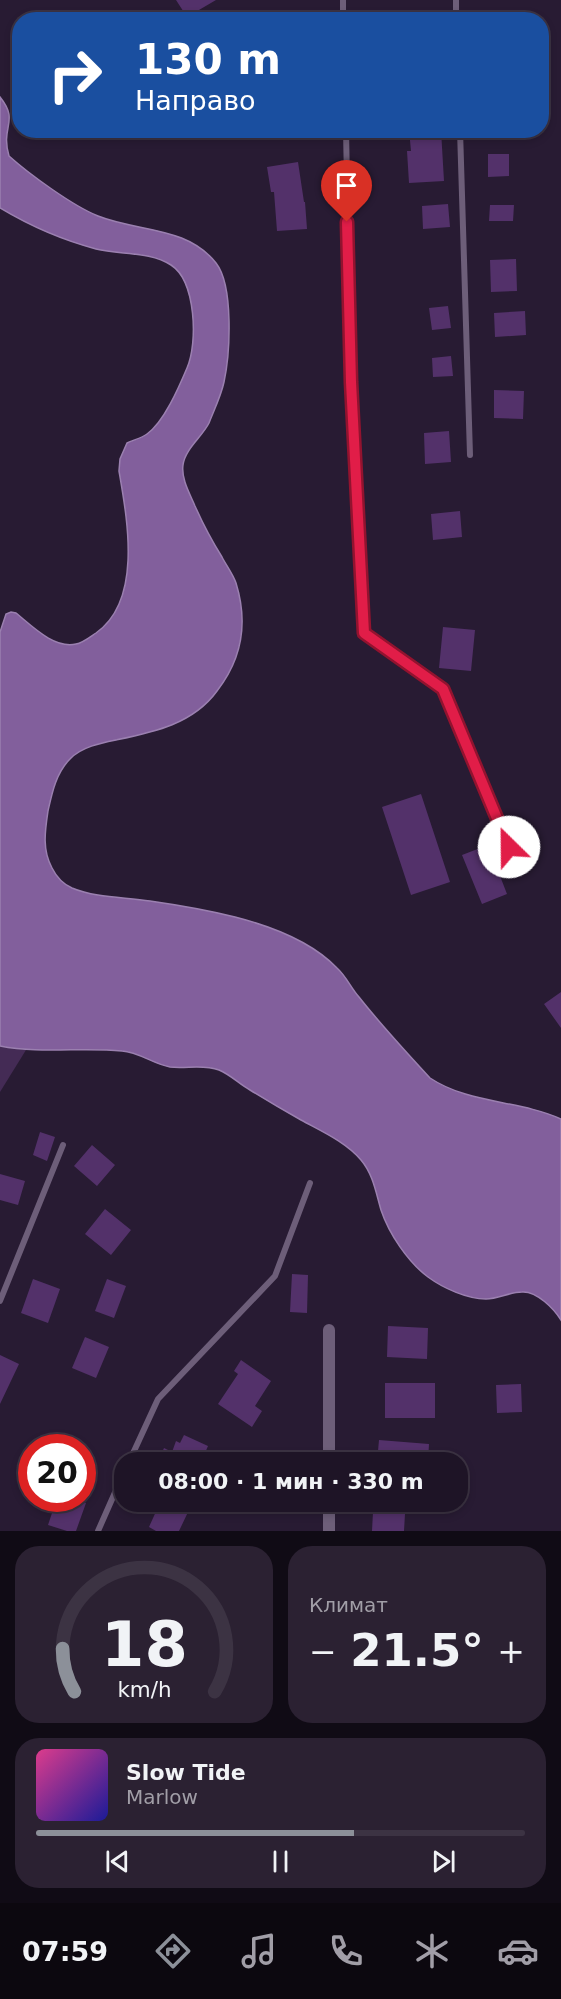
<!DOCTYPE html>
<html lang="ru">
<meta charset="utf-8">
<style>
body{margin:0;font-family:"DejaVu Sans",sans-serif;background:#2b2132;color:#f1f3f6;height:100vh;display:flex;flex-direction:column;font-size:22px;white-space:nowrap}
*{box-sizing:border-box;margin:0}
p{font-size:20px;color:#a19ea7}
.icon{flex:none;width:33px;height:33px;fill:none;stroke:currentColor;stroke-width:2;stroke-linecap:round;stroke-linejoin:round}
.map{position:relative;height:1531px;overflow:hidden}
.sheet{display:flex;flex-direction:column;gap:15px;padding:15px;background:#100b15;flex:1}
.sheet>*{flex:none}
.top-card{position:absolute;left:12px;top:12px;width:537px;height:126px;border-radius:24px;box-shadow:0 3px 9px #0003,0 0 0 2px #3c3343;background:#1a4fa0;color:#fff;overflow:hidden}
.speed{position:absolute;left:18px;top:1434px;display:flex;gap:12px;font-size:30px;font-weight:700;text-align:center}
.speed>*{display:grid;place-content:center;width:78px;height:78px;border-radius:50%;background:#1e1426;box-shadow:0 3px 9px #0003,0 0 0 2px #3c3343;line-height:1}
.speed .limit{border:9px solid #d22;background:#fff;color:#111}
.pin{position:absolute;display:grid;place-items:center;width:51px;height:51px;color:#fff;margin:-62px -26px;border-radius:50% 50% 50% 0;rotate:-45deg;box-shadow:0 0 6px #0007}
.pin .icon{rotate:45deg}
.me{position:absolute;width:66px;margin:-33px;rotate:337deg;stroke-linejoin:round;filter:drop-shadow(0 0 4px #0008)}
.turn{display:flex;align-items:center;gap:21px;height:126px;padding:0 24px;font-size:27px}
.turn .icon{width:78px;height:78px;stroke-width:2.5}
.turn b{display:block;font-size:42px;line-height:51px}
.big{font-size:45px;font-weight:600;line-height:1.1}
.sheet .tile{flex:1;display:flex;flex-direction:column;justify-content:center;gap:9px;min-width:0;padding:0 21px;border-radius:24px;background:#2b2132}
.sheet .dial{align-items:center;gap:0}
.dial svg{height:156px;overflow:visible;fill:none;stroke:#3c3343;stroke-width:7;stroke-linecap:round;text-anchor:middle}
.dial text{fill:#f1f3f6;stroke:none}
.song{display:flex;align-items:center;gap:18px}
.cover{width:72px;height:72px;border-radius:9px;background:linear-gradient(135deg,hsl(330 70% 55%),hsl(240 70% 35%))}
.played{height:6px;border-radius:3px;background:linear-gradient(90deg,#8c9099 65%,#3c3343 65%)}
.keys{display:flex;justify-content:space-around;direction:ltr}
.heat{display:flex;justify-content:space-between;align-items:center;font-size:33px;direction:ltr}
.sheet .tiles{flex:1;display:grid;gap:15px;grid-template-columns:1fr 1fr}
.tile:last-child{grid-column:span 2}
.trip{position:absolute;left:114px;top:1452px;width:354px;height:60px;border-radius:24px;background:#1e1426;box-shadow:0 3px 9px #0003,0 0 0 2px #3c3343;font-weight:600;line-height:60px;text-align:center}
.tab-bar{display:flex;height:96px;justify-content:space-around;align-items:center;background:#0c080f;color:#a19ea7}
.tab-bar .icon{width:42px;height:42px}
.tab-bar .selected{color:#8c9099}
.tab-bar b{font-size:27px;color:#f1f3f6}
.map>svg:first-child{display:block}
.green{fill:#442b55}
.water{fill:#825f9c;stroke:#9b80b0;stroke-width:1.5}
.building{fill:#53316a}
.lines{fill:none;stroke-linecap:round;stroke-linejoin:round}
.lane{stroke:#6d5e79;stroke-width:6}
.street{stroke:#6d5e79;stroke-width:12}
.route-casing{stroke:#92132f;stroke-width:15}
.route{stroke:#e11d48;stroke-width:10}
</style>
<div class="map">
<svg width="561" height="1531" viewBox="0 0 561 1531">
<rect width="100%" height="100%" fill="#281b33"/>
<path class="green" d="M 0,1046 L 26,1050 L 0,1092 Z"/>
<path class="water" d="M 0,97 C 20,122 0,126 9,156 C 29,174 73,206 98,216 C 138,232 187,226 216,263 C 234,286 230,354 224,382 C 221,396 214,410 209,423 C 202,437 185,449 183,465 C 181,479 190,494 195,506 C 203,524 212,541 222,557 C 226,565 233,574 236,583 C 248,622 242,659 217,691 C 193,724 154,732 116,740 C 101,743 81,747 70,759 C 56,773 52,793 48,811 C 45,831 42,850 52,868 C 56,876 63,884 72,888 C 96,898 124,897 150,901 C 178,905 207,910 235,917 C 270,926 312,942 337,968 C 346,976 351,988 359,997 C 381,1025 406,1052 430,1078 C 469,1104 519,1100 561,1119 L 561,1320 C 554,1309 537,1291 522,1292 C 510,1292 498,1299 486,1299 C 467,1299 443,1288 428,1277 C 408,1262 389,1234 381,1210 C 376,1193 373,1174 361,1160 C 346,1142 321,1131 301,1120 C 283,1110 266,1100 250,1090 C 239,1084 231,1075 219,1070 C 203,1064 186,1069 170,1067 C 153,1064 139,1052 122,1051 C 82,1047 40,1054 0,1046 L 0,632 L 6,614 L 11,612 L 16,613 C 32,626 54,649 76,644 C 83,643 90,637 96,633 C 143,600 127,518 119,471 L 120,459 L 127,443 C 133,440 142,438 147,434 C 164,422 179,387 187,368 C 198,343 196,281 171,265 C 150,251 120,255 96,249 C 62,240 30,226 0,208 Z"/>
<path class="building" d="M 176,0 L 216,0 L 187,17 Z
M 409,130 L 441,130 L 444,181 L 409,183 L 407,151 L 411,151 Z
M 488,154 L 509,154 L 509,176 L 488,177 Z
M 298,162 L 304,202 L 305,202 L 307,229 L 277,231 L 274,192 L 271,192 L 267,167 Z
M 448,204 L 450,227 L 423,229 L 422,206 Z
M 490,205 L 514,205 L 513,221 L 489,221 Z
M 516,259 L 517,291 L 491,292 L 490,260 Z
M 448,306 L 451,328 L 432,330 L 429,308 Z
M 525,311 L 526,335 L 495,337 L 494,313 Z
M 451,356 L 453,376 L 433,377 L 432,358 Z
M 494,390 L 524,391 L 523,419 L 494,418 Z
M 449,431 L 451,462 L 425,464 L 424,433 Z
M 460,511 L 462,537 L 433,540 L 431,514 Z
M 443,627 L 475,630 L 471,671 L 439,668 Z
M 421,794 L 450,882 L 411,895 L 382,807 Z
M 488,845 L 507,894 L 482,904 L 462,855 Z
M 561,992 L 561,1028 L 544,1004 Z
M 40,1132 L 55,1137 L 47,1161 L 33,1155 Z
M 92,1145 L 115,1165 L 97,1186 L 74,1166 Z
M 0,1174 L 25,1181 L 18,1205 L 0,1200 Z
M 105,1209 L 131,1230 L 111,1255 L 85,1234 Z
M 292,1274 L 308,1275 L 307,1313 L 290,1312 Z
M 33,1279 L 60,1289 L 48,1323 L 21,1313 Z
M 107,1279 L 126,1286 L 114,1318 L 95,1311 Z
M 388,1326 L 428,1328 L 427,1359 L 387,1357 Z
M 85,1337 L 109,1347 L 96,1378 L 72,1368 Z
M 0,1355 L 19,1364 L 0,1404 Z
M 241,1360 L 271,1381 L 255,1406 L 262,1411 L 252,1427 L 218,1404 L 238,1374 L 234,1371 Z
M 385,1383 L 435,1383 L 435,1418 L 385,1418 Z
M 521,1384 L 522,1412 L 497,1413 L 496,1385 Z
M 184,1435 L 208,1446 L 201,1462 L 158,1462 L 164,1448 L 172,1452 L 176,1441 L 180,1443 Z
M 379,1440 L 429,1444 L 428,1462 L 377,1462 Z
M 57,1498 L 74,1498 L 86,1503 L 76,1531 L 67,1531 L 48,1525 Z
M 166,1502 L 172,1502 L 189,1510 L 179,1531 L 156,1531 L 149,1527 L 158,1507 L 162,1509 Z
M 373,1512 L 405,1514 L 404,1531 L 372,1531 Z"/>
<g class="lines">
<path class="lane" d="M 343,0 L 343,20
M 456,0 L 456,20
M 346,130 L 351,382 L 365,633 L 443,689 L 509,847
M 460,130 L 470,455
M 0,1301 L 63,1145
M 129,1462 L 158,1399 L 275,1276 L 310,1183
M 98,1531 L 124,1472"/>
<path class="street" d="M 329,1462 L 329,1330
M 329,1531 L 329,1502"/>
</g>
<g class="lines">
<defs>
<path id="route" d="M 347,222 L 351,382 L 364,633 L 443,689 L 509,847"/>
</defs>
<use href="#route" class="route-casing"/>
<use href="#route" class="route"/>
</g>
</svg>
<div class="speed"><div class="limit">20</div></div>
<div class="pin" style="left:347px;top:222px;background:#d93025"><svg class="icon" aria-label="arrive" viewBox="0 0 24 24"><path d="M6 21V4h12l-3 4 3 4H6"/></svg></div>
<svg class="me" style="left:509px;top:847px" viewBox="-20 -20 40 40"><circle r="19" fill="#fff"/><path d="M0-13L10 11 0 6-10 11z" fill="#e11d48"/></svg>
<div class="trip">08:00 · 1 мин · 330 m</div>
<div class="top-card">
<div class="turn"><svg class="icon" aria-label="right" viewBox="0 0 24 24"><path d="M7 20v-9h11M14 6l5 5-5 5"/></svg><div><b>130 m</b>Направо</div></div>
</div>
</div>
<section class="sheet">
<div class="tiles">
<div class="tile dial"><svg viewBox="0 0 100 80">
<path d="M14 69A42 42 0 1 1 86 69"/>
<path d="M14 69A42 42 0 0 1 8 47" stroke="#8c9099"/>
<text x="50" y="56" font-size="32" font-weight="700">18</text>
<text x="50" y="72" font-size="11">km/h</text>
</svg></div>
<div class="tile"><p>Климат</p>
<div class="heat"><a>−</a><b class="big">21.5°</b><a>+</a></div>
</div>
<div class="tile">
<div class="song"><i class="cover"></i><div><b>Slow Tide</b><p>Marlow</p></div></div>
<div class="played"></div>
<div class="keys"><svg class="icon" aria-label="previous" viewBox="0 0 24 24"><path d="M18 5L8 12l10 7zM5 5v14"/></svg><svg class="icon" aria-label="pause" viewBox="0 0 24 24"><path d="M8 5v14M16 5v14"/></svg><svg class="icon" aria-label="next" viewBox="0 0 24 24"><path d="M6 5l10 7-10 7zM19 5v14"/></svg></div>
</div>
</div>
</section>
<nav class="tab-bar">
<b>07:59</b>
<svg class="icon selected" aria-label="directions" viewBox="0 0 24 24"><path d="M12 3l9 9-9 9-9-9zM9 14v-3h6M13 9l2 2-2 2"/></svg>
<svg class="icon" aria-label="music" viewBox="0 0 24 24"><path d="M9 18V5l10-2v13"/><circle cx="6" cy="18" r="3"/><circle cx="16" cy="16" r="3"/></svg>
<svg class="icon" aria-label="phone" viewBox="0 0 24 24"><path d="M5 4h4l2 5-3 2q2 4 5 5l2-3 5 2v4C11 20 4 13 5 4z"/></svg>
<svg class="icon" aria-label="climate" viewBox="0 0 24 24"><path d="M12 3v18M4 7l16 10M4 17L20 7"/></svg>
<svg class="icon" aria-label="car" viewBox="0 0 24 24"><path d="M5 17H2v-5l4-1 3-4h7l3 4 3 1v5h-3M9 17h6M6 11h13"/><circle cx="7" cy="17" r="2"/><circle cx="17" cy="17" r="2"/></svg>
</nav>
